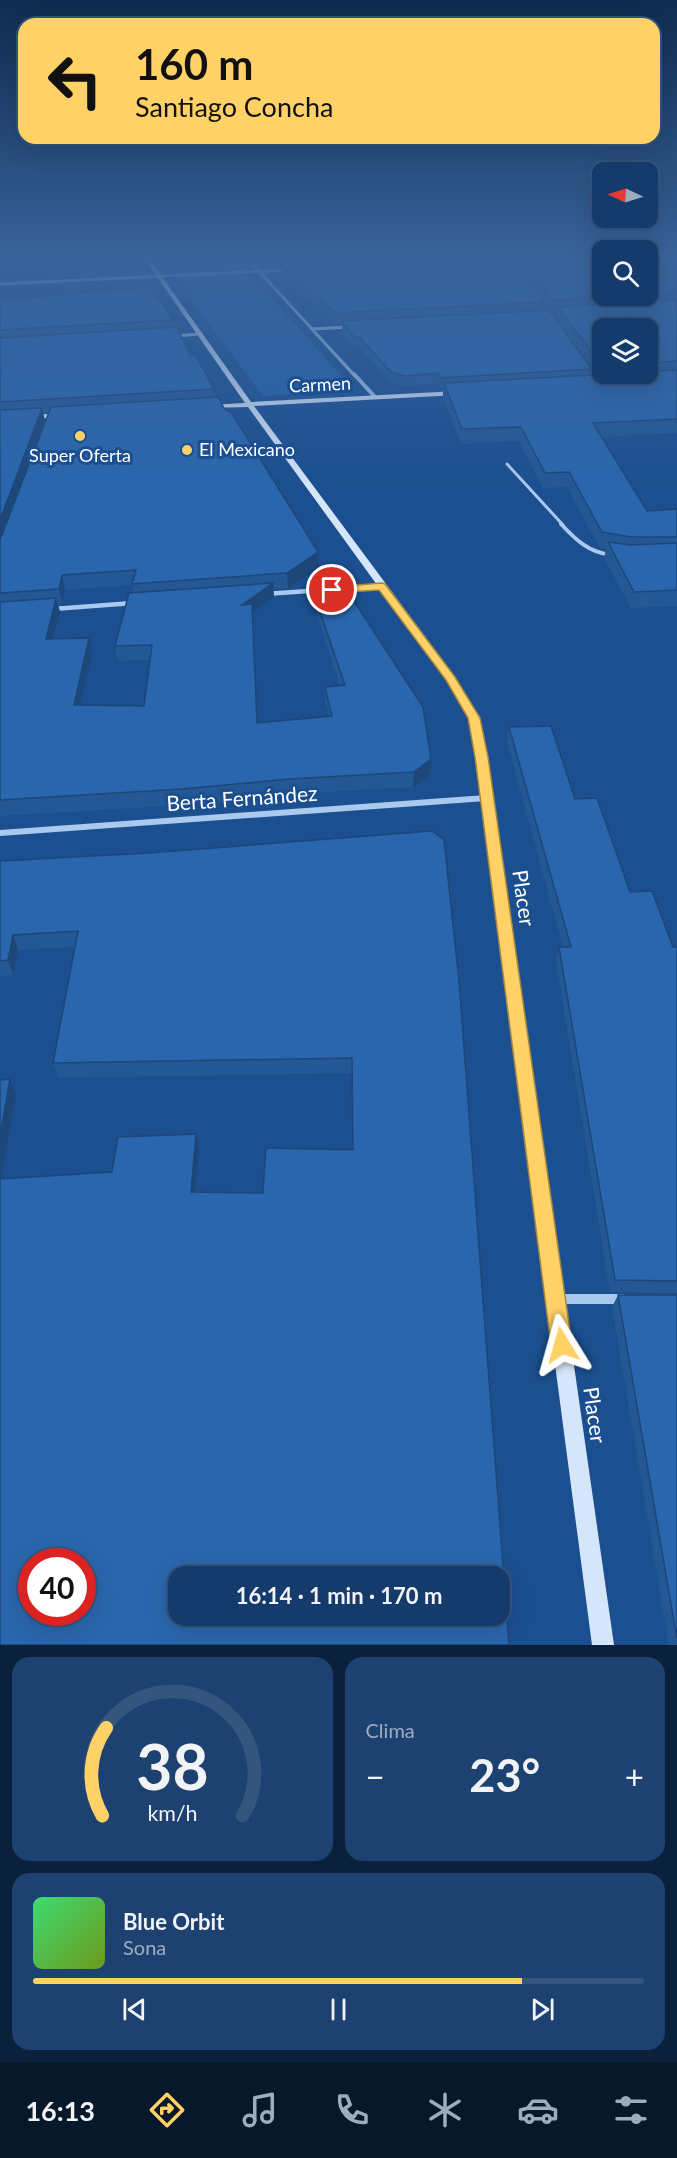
<!DOCTYPE html>
<html lang="es">
<meta charset="utf-8">
<style>
body{margin:0;font-family:Lato,sans-serif;background:#1d4271;color:#f1f3f6;height:100vh;display:flex;flex-direction:column;font-size:22px;white-space:nowrap}
*{box-sizing:border-box;margin:0}
p{font-size:20px;color:#9dadc1}
.icon{flex:none;width:33px;height:33px;fill:none;stroke:currentColor;stroke-width:2;stroke-linecap:round;stroke-linejoin:round}
.map{position:relative;height:1645px;overflow:hidden}
.panel{display:flex;flex-direction:column;gap:12px;padding:12px;background:#0b203b;flex:1}
.panel>*{flex:none}
.guide{position:absolute;left:18px;top:18px;width:642px;height:126px;border-radius:18px;box-shadow:0 6px 24px #0002,0 0 0 2px #33557e;background:#ffd166;color:#111;overflow:hidden}
.needle{width:39px;rotate:274deg}
.tools{position:absolute;left:592px;top:162px;display:grid;gap:12px}
.tools a{display:grid;place-items:center;width:66px;height:66px;border-radius:12px;background:#143b6b;box-shadow:0 6px 24px #0002,0 0 0 2px #33557e;font-size:30px}
.speed{position:absolute;left:18px;top:1548px;display:flex;gap:12px;font-size:30px;font-weight:700;text-align:center}
.speed>*{display:grid;place-content:center;width:78px;height:78px;border-radius:50%;background:#143b6b;box-shadow:0 6px 24px #0002,0 0 0 2px #33557e;line-height:1}
.speed .limit{border:9px solid #d22;background:#fff;color:#111}
.pin{position:absolute;display:grid;place-items:center;width:51px;height:51px;color:#fff;margin:-26px;border:3px solid #fff;border-radius:50%;box-shadow:0 2px 6px #0007}
.me{position:absolute;width:66px;margin:-33px;rotate:352deg;stroke-linejoin:round;filter:drop-shadow(0 0 4px #0008)}
.turn{display:flex;align-items:center;gap:21px;height:126px;padding:0 18px;font-size:27px}
.turn .icon{width:78px;height:78px;stroke-width:2.5}
.turn b{display:block;font-size:42px;line-height:51px}
.big{font-size:45px;font-weight:700;line-height:1.1}
.panel .tile{flex:1;display:flex;flex-direction:column;justify-content:center;gap:9px;min-width:0;padding:0 21px;border-radius:18px;background:#1d4271}
.panel .dial{align-items:center;gap:0}
.dial svg{height:156px;overflow:visible;fill:none;stroke:#33557e;stroke-width:7;stroke-linecap:round;text-anchor:middle}
.dial text{fill:#f1f3f6;stroke:none}
.song{display:flex;align-items:center;gap:18px}
.cover{width:72px;height:72px;border-radius:9px;background:linear-gradient(135deg,hsl(140 70% 55%),hsl(80 70% 35%))}
.played{height:6px;border-radius:3px;background:linear-gradient(90deg,#ffd166 80%,#33557e 80%)}
.keys{display:flex;justify-content:space-around;direction:ltr}
.heat{display:flex;justify-content:space-between;align-items:center;font-size:33px;direction:ltr}
.panel .tiles{flex:1;display:grid;gap:12px;grid-template-columns:1fr 1fr}
.tile:last-child{grid-column:span 2}
.trip{position:absolute;left:168px;top:1566px;width:342px;height:60px;border-radius:18px;background:#143b6b;box-shadow:0 6px 24px #0002,0 0 0 2px #33557e;font-weight:700;line-height:60px;text-align:center}
.menu{display:flex;height:96px;justify-content:space-around;align-items:center;background:#08182b;color:#9dadc1}
.menu .icon{width:42px;height:42px}
.menu .selected{color:#ffd166}
.menu b{font-size:27px;color:#f1f3f6}
.map>svg:first-child{display:block}
.green{fill:#2461a8}
.lines{fill:none;stroke-linecap:round;stroke-linejoin:round}
.lane-far1{stroke:#a9c9ee;stroke-width:3}
.lane{stroke:#a9c9ee;stroke-width:4}
.street-far4{stroke:#a9c9ee;stroke-width:3}
.street-far3{stroke:#a9c9ee;stroke-width:4}
.street-far2{stroke:#a9c9ee;stroke-width:4.5}
.street-far1{stroke:#a9c9ee;stroke-width:6}
.street{stroke:#a9c9ee;stroke-width:10}
.secondary{fill:#d6e6fa;fill-rule:evenodd}
.wall{fill:#245895;fill-rule:evenodd}
.shaded-wall{fill:#1d4779}
.building{fill:#2a66ad;stroke:#1d4779;stroke-width:1.5;fill-rule:evenodd}
.route{fill:#ffd166;stroke:#a68842;stroke-width:1.5}
.poi-dot{fill:#ffd166;stroke:#1b4f8f;stroke-width:2}
.labels{text-anchor:middle;stroke-width:6;stroke-linejoin:round;paint-order:stroke}
.far-street-label{font-size:18px;fill:#fff;stroke:#1b4f8f}
.far-poi-label{font-size:18px;fill:#fff;stroke:#1b4f8f;text-anchor:start}
.street-label{font-size:21px;fill:#fff;stroke:#1b4f8f}
</style>
<div class="map">
<svg width="677" height="1645" viewBox="0 0 677 1645">
<rect width="100%" height="100%" fill="#1b4f8f"/>
<path class="green" d="M 159,257 L 235,257 L 355,391 L 263,396 Z"/>
<g class="lines">
<path class="lane-far1" d="M 507,464 L 563,525"/>
<path class="lane" d="M 561,524 C 576,540 588,552 611,555"/>
<path class="street-far4" d="M 246,257 L 355,376
M 0,284 L 288,270
M 312,329 L 350,327
M 174,336 L 200,334"/>
<path class="street-far3" d="M 354,374 L 375,397"/>
<path class="street-far2" d="M 265,594 L 382,586
M 53,609 L 133,603"/>
<path class="street-far1" d="M 0,833 L 486,798"/>
<path class="street" d="M 558,1299 L 622,1299"/>
<path class="secondary" d="M 143,257 L 148,257 L 251,402 L 457,391 L 460,393 L 457,395 L 254,406 L 455,677 L 479,718 L 487,757 L 614,1645 L 592,1645 L 475,757 L 469,718 L 446,680 L 248,407 L 206,408 L 204,407 L 208,405 L 245,403 Z
M 65,413 L 68,413 L 68,417 L 0,421 L 0,417 Z"/>
</g>
<path class="wall" d="M 264,257 L 511,257 L 544,302 L 543,310 L 592,369 L 591,375 L 596,374 L 557,319 L 558,312 L 552,312 L 517,263 L 518,257 L 677,257 L 677,433 L 601,437 L 647,511 L 677,509 L 677,606 L 631,608 L 604,558 L 606,549 L 599,547 L 567,487 L 543,488 L 519,441 L 461,444 L 443,397 L 443,388 L 440,389 L 438,384 L 404,386 L 391,383 L 359,347 L 354,347 L 342,331 L 342,324 L 336,324 L 282,274 L 281,267 L 274,267 ZM 603,328 L 648,328 L 648,374 L 603,374 Z
M 0,300 L 173,320 L 174,328 L 190,355 L 214,389 L 215,398 L 225,410 L 319,567 L 288,588 L 273,589 L 274,598 L 253,612 L 257,723 L 329,716 L 325,702 L 325,687 L 340,686 L 317,615 L 316,600 L 430,775 L 413,787 L 290,794 L 184,805 L 0,816 ZM 50,412 L 18,494 L 45,421 L 43,413 ZM 132,585 L 133,593 L 115,646 L 118,661 L 150,660 L 144,706 L 80,705 L 92,653 L 53,639 L 60,612 L 58,604 L 62,603 L 65,590 Z
M 509,727 L 575,799 L 630,892 L 673,947 L 677,947 L 677,1293 L 610,1292 L 556,961 L 559,947 L 563,947 L 507,742 Z
M 432,831 L 509,1645 L 0,1645 L 0,1080 L 10,1079 L 16,1094 L 1,1179 L 112,1172 L 199,1148 L 195,1192 L 263,1193 L 352,1150 L 352,1073 L 58,1078 L 53,1063 L 75,947 L 18,950 L 13,975 L 0,976 L 0,861 L 149,853 Z
M 618,1295 L 677,1295 L 677,1645 L 669,1645 L 612,1307 Z"/>
<path class="shaded-wall" d="M 42,408 L 45,421 L 0,544 L 0,520 Z
M 318,552 L 319,567 L 288,588 L 287,573 Z
M 62,575 L 65,590 L 62,603 L 59,589 Z
M 273,583 L 274,598 L 253,612 L 242,605 Z
M 56,598 L 60,612 L 49,654 L 46,639 Z
M 89,638 L 92,653 L 77,720 L 74,705 Z
M 431,759 L 430,775 L 413,787 L 414,772 Z
M 13,935 L 18,950 L 13,975 L 8,960 Z
M 10,1079 L 16,1094 L 0,1185 L 0,1136 Z
M 196,1134 L 199,1148 L 194,1206 L 191,1192 Z"/>
<path class="building" d="M 453,257 L 511,257 L 544,302 L 336,313 L 281,265 Z
M 522,257 L 603,257 L 603,296 L 648,296 L 648,257 L 677,257 L 677,294 L 553,300 Z
M 150,287 L 173,320 L 0,330 L 0,300 Z
M 677,300 L 677,361 L 648,363 L 648,328 L 603,328 L 603,366 L 602,366 L 558,307 Z
M 549,310 L 592,369 L 440,378 L 438,373 L 405,376 L 391,372 L 359,337 L 354,337 L 342,321 Z
M 177,327 L 190,355 L 195,354 L 214,389 L 0,402 L 0,338 Z
M 677,370 L 677,419 L 593,423 L 647,511 L 677,509 L 677,537 L 631,537 L 602,532 L 569,472 L 545,473 L 521,427 L 462,429 L 444,383 L 613,374 L 648,374 L 648,371 Z
M 218,397 L 225,410 L 231,412 L 318,552 L 287,573 L 132,584 L 136,570 L 62,575 L 59,589 L 0,593 L 0,540 L 51,407 Z
M 42,408 L 0,520 L 0,410 Z
M 608,542 L 631,545 L 677,543 L 677,590 L 634,592 Z
M 273,583 L 242,605 L 252,604 L 257,723 L 332,716 L 325,687 L 345,685 L 316,600 L 352,598 L 423,707 L 431,759 L 414,772 L 290,779 L 182,789 L 0,800 L 0,602 L 56,598 L 46,639 L 89,638 L 74,705 L 144,706 L 152,645 L 115,646 L 129,593 Z
M 551,726 L 575,799 L 597,798 L 630,892 L 652,891 L 673,947 L 677,947 L 677,1281 L 615,1280 L 559,947 L 571,947 L 509,727 Z
M 432,831 L 444,840 L 459,981 L 509,1645 L 0,1645 L 0,1179 L 112,1172 L 118,1137 L 196,1134 L 191,1192 L 263,1193 L 266,1148 L 353,1150 L 352,1058 L 53,1063 L 78,931 L 13,935 L 8,960 L 0,961 L 0,861 L 149,853 ZM 32,1562 L 82,1562 L 82,1612 L 32,1612 ZM 178,1576 L 500,1576 L 500,1616 L 178,1616 Z
M 10,1079 L 0,1136 L 0,1080 Z
M 618,1295 L 677,1295 L 677,1639 Z"/>
<linearGradient id="sky" x2="0" y2="1"><stop stop-color="#0f2b4f"/><stop offset="0.53" stop-color="#39639b"/><stop offset="1" stop-color="#39639b" stop-opacity="0"/></linearGradient>
<rect width="677" height="487" fill="url(#sky)"/>
<path class="route" d="M 382,583 L 385,584 L 455,677 L 480,718 L 488,757 L 572,1345 L 569,1352 L 562,1355 L 554,1352 L 551,1345 L 475,757 L 468,718 L 446,680 L 379,590 L 332,593 L 327,590 L 332,587 Z"/>
<g class="poi-dot">
<circle cx="80" cy="436" r="6"/>
<circle cx="187" cy="450" r="6"/>
</g>
<g class="labels">
<g class="far-street-label">
<text transform="translate(320 385) rotate(-3)" y="6">Carmen</text>
</g>
<g class="far-poi-label">
<text x="199" y="456">El Mexicano</text>
<text x="80" y="462" text-anchor="middle">Super Oferta</text>
</g>
<g class="street-label">
<text transform="translate(242 799) rotate(-4)" y="7">Berta Fernández</text>
<text transform="translate(523 898) rotate(82)" y="7">Placer</text>
<text transform="translate(594 1415) rotate(82)" y="7">Placer</text>
</g>
</g>
</svg>
<div class="tools">
<a><svg class="needle" viewBox="-14 -14 28 28"><path d="M0-13l5 13h-10z" fill="#e53935"/><path d="M0 13l5-13h-10z" fill="#9dadc1"/></svg></a>
<a><svg class="icon" aria-label="search" viewBox="0 0 24 24"><circle cx="10" cy="10" r="6"/><path d="M15 15l6 6"/></svg></a>
<a><svg class="icon" aria-label="layers" viewBox="0 0 24 24"><path d="M12 4l9 5-9 5-9-5zM3 14l9 5 9-5"/></svg></a>
</div>
<div class="speed"><div class="limit">40</div></div>
<div class="pin" style="left:332px;top:590px;background:#d93025"><svg class="icon" aria-label="arrive" viewBox="0 0 24 24"><path d="M6 21V4h12l-3 4 3 4H6"/></svg></div>
<svg class="me" style="left:562px;top:1345px" viewBox="-20 -20 40 40"><path d="M0-17L14 15 0 8-14 15z" fill="#ffd166" stroke="#fff" stroke-width="4"/></svg>
<div class="trip">16:14 · 1 min · 170 m</div>
<div class="guide">
<div class="turn"><svg class="icon" aria-label="left" viewBox="0 0 24 24"><path d="M17 20v-9H6M10 6l-5 5 5 5"/></svg><div><b>160 m</b>Santiago Concha</div></div>
</div>
</div>
<section class="panel">
<div class="tiles">
<div class="tile dial"><svg viewBox="0 0 100 80">
<path d="M14 69A42 42 0 1 1 86 69"/>
<path d="M14 69A42 42 0 0 1 16 24" stroke="#ffd166"/>
<text x="50" y="56" font-size="32" font-weight="700">38</text>
<text x="50" y="72" font-size="11">km/h</text>
</svg></div>
<div class="tile"><p>Clima</p>
<div class="heat"><a>−</a><b class="big">23°</b><a>+</a></div>
</div>
<div class="tile">
<div class="song"><i class="cover"></i><div><b>Blue Orbit</b><p>Sona</p></div></div>
<div class="played"></div>
<div class="keys"><svg class="icon" aria-label="previous" viewBox="0 0 24 24"><path d="M18 5L8 12l10 7zM5 5v14"/></svg><svg class="icon" aria-label="pause" viewBox="0 0 24 24"><path d="M8 5v14M16 5v14"/></svg><svg class="icon" aria-label="next" viewBox="0 0 24 24"><path d="M6 5l10 7-10 7zM19 5v14"/></svg></div>
</div>
</div>
</section>
<nav class="menu">
<b>16:13</b>
<svg class="icon selected" aria-label="directions" viewBox="0 0 24 24"><path d="M12 3l9 9-9 9-9-9zM9 14v-3h6M13 9l2 2-2 2"/></svg>
<svg class="icon" aria-label="music" viewBox="0 0 24 24"><path d="M9 18V5l10-2v13"/><circle cx="6" cy="18" r="3"/><circle cx="16" cy="16" r="3"/></svg>
<svg class="icon" aria-label="phone" viewBox="0 0 24 24"><path d="M5 4h4l2 5-3 2q2 4 5 5l2-3 5 2v4C11 20 4 13 5 4z"/></svg>
<svg class="icon" aria-label="climate" viewBox="0 0 24 24"><path d="M12 3v18M4 7l16 10M4 17L20 7"/></svg>
<svg class="icon" aria-label="car" viewBox="0 0 24 24"><path d="M5 17H2v-5l4-1 3-4h7l3 4 3 1v5h-3M9 17h6M6 11h13"/><circle cx="7" cy="17" r="2"/><circle cx="17" cy="17" r="2"/></svg>
<svg class="icon" aria-label="filters" viewBox="0 0 24 24"><path d="M4 7h16M4 17h16"/><circle cx="9" cy="7" r="2"/><circle cx="15" cy="17" r="2"/></svg>
</nav>
